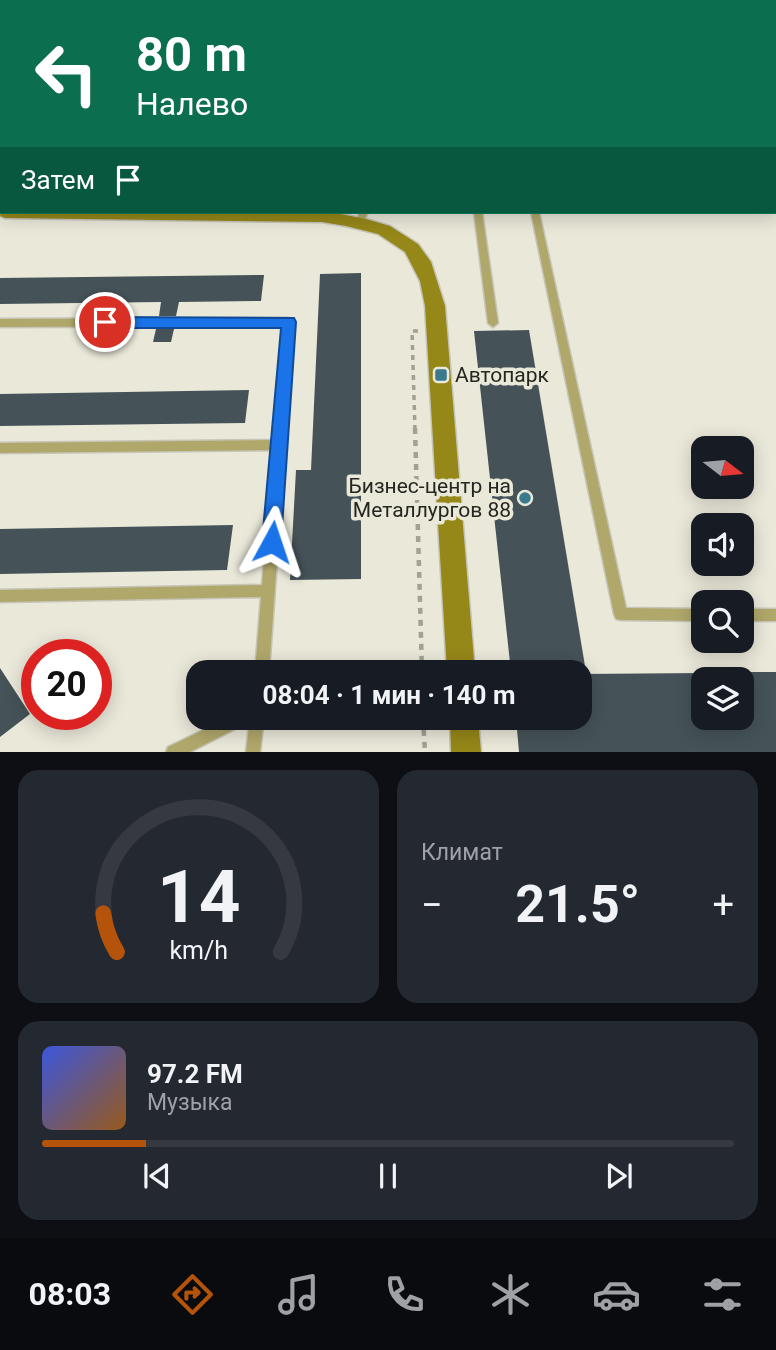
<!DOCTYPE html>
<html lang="ru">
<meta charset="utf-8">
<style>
body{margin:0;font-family:Roboto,sans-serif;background:#242831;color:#f1f3f6;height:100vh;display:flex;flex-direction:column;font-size:26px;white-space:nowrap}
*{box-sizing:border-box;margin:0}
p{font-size:23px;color:#9ea1a6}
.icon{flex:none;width:38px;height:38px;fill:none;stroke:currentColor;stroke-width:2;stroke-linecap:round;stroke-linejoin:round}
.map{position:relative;height:752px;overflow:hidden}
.details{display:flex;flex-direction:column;gap:18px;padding:18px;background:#0d0f14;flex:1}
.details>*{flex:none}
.top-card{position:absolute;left:0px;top:0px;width:777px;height:214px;box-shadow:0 4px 18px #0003;background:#0b6e4f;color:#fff;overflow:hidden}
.needle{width:46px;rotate:106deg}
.controls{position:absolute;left:691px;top:436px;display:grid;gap:14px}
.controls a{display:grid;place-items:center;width:63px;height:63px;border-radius:14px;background:#171b24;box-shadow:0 4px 18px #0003;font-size:35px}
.speed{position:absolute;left:21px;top:639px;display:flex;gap:14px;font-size:35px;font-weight:700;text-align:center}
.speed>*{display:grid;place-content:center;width:91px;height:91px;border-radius:50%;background:#171b24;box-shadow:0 4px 18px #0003;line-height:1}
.speed .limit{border:10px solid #d22;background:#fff;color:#111}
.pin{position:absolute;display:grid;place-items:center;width:60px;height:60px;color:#fff;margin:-30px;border:4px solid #fff;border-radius:50%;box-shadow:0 2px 7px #0007}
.me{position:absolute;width:77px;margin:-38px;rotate:5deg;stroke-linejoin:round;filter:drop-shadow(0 0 5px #0008)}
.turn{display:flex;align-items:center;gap:24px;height:147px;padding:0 21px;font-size:32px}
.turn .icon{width:91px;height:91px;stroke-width:2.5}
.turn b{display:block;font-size:49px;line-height:60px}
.then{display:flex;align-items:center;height:66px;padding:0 21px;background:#0003;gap:14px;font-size:26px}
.big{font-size:52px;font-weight:700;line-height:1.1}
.details .widget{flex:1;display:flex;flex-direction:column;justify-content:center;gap:10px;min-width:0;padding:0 24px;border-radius:21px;background:#242831}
.details .dial{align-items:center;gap:0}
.dial svg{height:182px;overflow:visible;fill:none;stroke:#363941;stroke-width:7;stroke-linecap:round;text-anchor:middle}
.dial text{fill:#f1f3f6;stroke:none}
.song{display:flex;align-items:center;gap:21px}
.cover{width:84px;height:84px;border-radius:10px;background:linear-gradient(135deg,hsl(230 70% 55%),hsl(30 70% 35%))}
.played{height:7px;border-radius:4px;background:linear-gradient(90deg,#b45309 15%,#363941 15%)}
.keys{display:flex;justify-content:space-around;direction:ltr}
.heat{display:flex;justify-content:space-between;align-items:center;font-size:38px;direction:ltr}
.details .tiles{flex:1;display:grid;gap:18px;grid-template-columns:1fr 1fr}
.widget:last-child{grid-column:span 2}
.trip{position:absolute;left:186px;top:660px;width:406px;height:70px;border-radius:21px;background:#171b24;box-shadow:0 4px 18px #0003;font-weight:700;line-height:70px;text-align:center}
.tab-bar{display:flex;height:112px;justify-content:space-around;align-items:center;background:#090b0e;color:#9ea1a6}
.tab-bar .icon{width:49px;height:49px}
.tab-bar .current{color:#b45309}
.tab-bar b{font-size:32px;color:#f1f3f6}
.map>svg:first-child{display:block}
.green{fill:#c0b881}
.building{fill:#455359}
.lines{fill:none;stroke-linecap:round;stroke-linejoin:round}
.service-casing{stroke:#c7c5b8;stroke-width:3}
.secondary-casing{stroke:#c7c5b8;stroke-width:3}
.path-far1{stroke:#a2a195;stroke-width:3.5;stroke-dasharray:5 5;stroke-linecap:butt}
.path{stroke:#a2a195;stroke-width:4.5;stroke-dasharray:6 6;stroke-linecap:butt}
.service{fill:#b0a86b;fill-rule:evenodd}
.secondary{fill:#968719;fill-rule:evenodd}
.route{fill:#1a73e8;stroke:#114b97;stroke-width:2}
.poi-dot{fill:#3b798e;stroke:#eae8d9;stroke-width:2.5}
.labels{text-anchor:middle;stroke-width:7;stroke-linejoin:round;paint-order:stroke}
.poi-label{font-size:21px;fill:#262620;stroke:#eae8d9;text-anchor:start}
</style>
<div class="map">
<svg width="776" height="752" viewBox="0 0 776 752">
<rect width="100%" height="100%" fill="#eae8d9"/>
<path class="green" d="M 377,0 L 755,0 L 376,2 Z"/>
<path class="building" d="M 361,273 L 361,579 L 290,580 L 296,470 L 311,470 L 320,274 Z
M 264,275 L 261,301 L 179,302 L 176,316 L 159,316 L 161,302 L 0,304 L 0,278 Z
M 156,329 L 174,329 L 171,342 L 153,342 Z
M 529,330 L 586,672 L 511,672 L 474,331 Z
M 249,390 L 245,423 L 0,426 L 0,394 Z
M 233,525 L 227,570 L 0,574 L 0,529 Z
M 0,668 L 30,714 L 0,737 Z
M 742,672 L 776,672 L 776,752 L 519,752 L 516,718 L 579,718 L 579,674 L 704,673 L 704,718 L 742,718 Z"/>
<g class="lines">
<defs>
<path id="service" d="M 8,0 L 19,0 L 17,2 L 5,2 Z
M 321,0 L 340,0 C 336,3 325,3 321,0 Z
M 775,174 L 776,174 L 776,180 L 775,180 Z
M 360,212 L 368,212 L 363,224 L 360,225 L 356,222 Z
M 474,212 L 482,212 L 498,323 L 493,327 L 488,323 Z
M 531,212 L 539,212 L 626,608 L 704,609 L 704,621 L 621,620 L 616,619 L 614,614 Z
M 289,318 L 294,322 L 269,672 L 255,672 L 261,597 L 0,602 L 0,590 L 262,585 L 273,450 L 0,453 L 0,443 L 274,440 L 284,326 L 0,327 L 0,319 Z
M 742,609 L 776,609 L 776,621 L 742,621 Z
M 228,718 L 249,718 L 247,723 L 190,752 L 166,752 L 168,747 Z
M 250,718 L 264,718 L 260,752 L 246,752 Z"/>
<path id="secondary" d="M 2,207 L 2,212 L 330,212 L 366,219 L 390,226 L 418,244 L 431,262 L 445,306 L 475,672 L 447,672 L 425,306 L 420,281 L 405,252 L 378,234 L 346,226 L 322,222 L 5,218 L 0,216 Z
M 450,718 L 478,718 L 481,752 L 451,752 Z"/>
</defs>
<use href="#service" class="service-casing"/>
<use href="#secondary" class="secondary-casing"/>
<path class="path-far1" d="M 415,430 L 412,331 L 418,331"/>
<path class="path" d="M 415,428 L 422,672
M 423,718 L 425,752"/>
<use href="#service" class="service"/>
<use href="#secondary" class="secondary"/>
</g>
<path class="route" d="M 105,317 L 294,318 L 296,322 L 281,542 L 278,548 L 272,551 L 265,548 L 262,542 L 281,328 L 105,328 L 97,322 Z"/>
<g class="poi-dot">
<rect x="434" y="368" width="14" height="14" rx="3.5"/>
<circle cx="525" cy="498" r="7"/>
</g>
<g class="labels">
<g class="poi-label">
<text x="455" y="382">Автопарк</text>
<text x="511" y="493" text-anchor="end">Бизнес-центр на<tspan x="511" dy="24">Металлургов 88</tspan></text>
</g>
</g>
</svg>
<div class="controls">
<a><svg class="needle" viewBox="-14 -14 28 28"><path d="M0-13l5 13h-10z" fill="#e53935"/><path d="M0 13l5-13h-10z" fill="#9ea1a6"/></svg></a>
<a><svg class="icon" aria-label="sound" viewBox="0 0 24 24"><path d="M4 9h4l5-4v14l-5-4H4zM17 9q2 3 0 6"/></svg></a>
<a><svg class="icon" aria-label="search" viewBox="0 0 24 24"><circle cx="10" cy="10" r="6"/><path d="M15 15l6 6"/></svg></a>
<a><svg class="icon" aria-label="layers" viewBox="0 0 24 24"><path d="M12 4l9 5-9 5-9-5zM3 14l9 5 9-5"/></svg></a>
</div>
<div class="speed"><div class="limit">20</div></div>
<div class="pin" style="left:105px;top:322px;background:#d93025"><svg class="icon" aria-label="arrive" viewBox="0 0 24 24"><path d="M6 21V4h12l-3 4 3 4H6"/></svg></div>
<svg class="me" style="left:272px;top:542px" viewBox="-20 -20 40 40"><path d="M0-17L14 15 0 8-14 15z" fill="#1a73e8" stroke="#fff" stroke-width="4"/></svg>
<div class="trip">08:04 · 1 мин · 140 m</div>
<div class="top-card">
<div class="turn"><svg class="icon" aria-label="left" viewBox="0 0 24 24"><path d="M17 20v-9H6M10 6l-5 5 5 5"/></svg><div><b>80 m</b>Налево</div></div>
<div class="then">Затем<svg class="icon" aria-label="arrive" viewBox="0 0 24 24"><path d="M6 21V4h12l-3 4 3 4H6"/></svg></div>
</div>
</div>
<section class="details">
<div class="tiles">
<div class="widget dial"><svg viewBox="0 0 100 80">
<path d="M14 69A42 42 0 1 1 86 69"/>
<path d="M14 69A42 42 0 0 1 8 52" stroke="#b45309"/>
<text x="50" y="56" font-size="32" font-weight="700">14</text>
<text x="50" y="72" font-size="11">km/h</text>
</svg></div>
<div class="widget"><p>Климат</p>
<div class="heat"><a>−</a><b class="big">21.5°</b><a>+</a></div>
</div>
<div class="widget">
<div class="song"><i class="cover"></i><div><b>97.2 FM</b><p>Музыка</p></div></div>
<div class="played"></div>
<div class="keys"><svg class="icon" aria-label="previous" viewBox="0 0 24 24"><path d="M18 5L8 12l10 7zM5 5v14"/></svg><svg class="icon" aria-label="pause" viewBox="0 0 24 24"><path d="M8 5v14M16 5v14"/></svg><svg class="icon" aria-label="next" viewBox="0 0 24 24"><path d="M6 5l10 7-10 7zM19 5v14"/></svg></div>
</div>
</div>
</section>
<nav class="tab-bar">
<b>08:03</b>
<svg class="icon current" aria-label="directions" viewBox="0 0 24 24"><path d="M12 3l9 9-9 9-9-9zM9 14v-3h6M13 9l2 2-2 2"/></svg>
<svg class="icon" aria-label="music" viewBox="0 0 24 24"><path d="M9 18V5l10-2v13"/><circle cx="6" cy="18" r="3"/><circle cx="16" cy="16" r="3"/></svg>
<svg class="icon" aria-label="phone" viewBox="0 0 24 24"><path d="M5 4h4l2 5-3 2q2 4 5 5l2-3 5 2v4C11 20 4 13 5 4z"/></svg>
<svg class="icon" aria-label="climate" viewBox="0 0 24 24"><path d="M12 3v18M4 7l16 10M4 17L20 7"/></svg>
<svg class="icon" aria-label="car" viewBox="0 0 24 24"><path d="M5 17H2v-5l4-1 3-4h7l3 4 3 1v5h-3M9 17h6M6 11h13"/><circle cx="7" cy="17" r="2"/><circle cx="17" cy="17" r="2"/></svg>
<svg class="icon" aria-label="filters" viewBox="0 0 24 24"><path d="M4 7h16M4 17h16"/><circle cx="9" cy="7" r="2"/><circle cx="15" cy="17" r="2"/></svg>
</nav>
